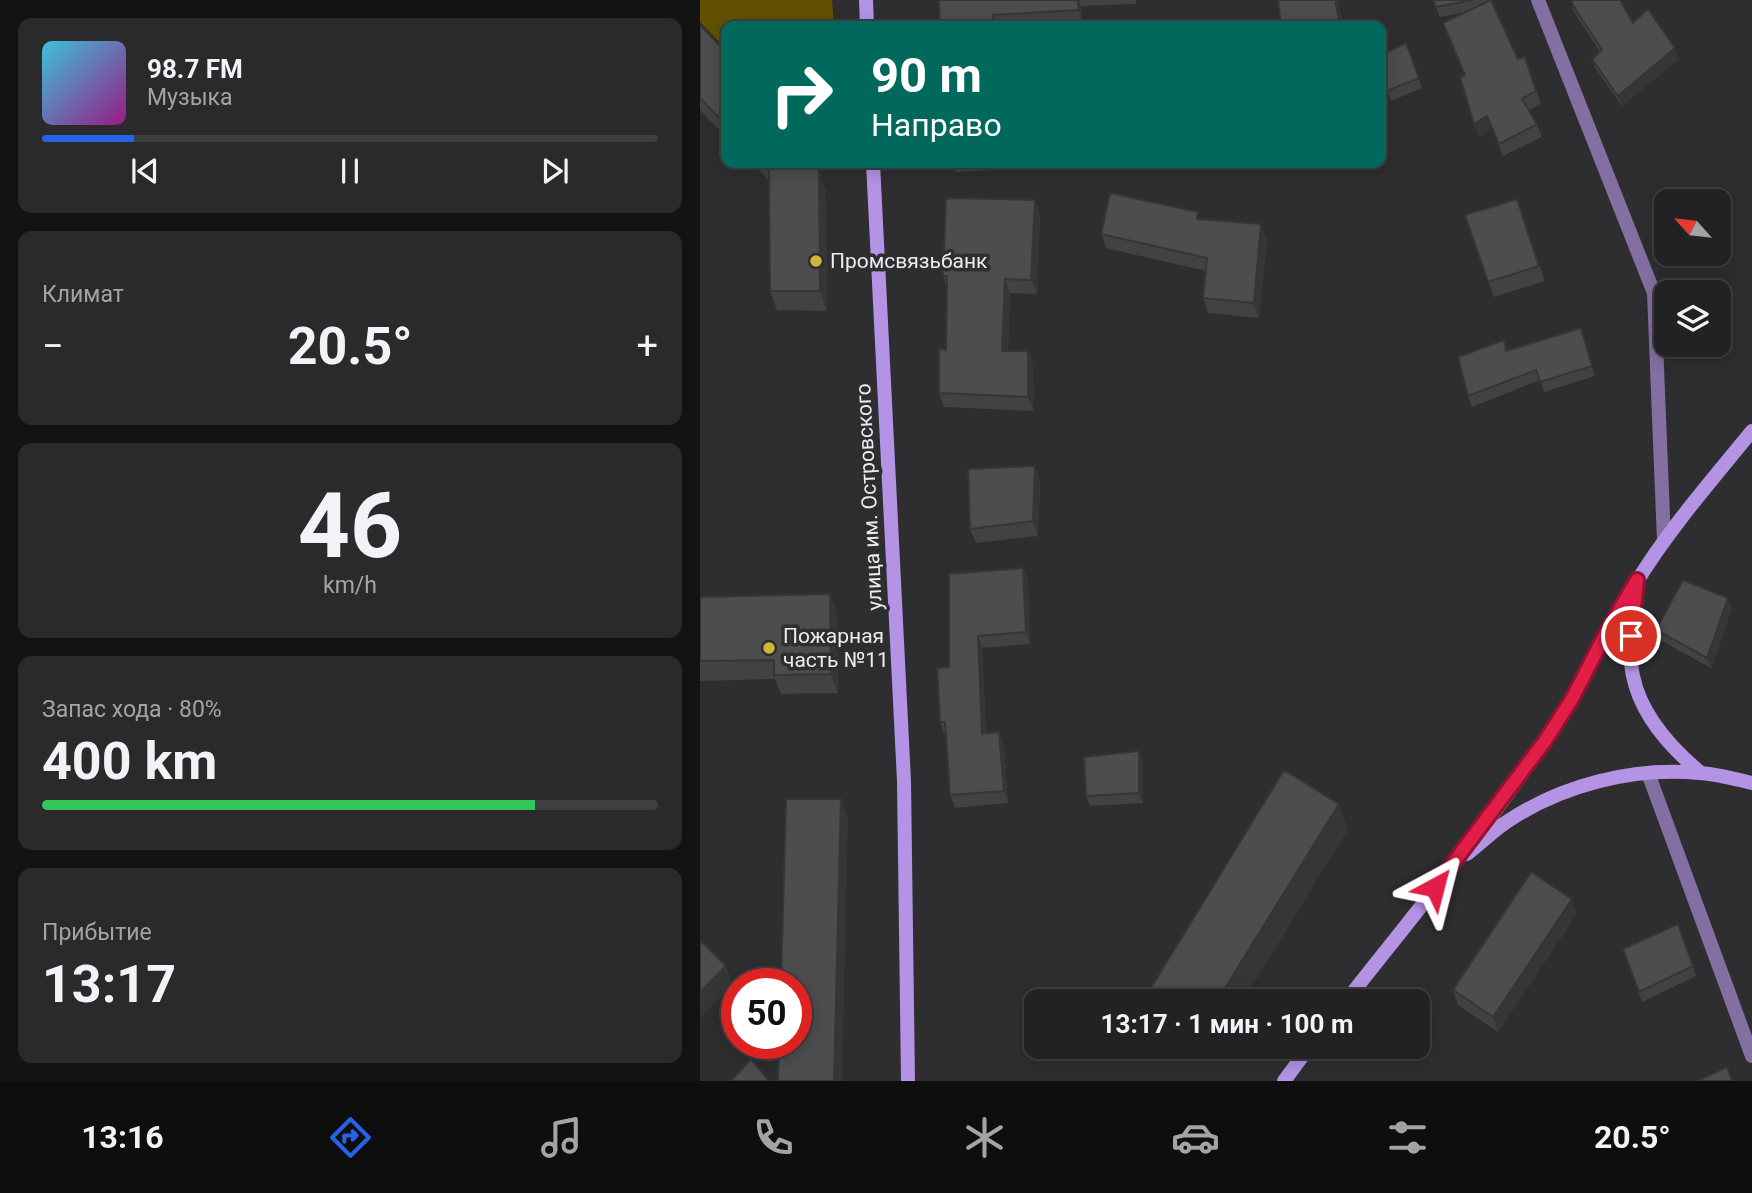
<!DOCTYPE html>
<html lang="ru">
<meta charset="utf-8">
<style>
body{margin:0;font-family:Roboto,sans-serif;background:#2a2a2c;color:#f1f3f6;height:100vh;display:flex;flex-direction:column;font-size:26px;white-space:nowrap}
*{box-sizing:border-box;margin:0}
p{font-size:23px;color:#a2a4a6}
.icon{flex:none;width:38px;height:38px;fill:none;stroke:currentColor;stroke-width:2;stroke-linecap:round;stroke-linejoin:round}
.map{position:relative;flex:1;overflow:hidden}
.panel{display:flex;flex-direction:column;gap:18px;padding:18px;background:#131314;width:700px}
.panel>*{flex:none}
.top-card{position:absolute;left:21px;top:21px;width:665px;height:147px;border-radius:14px;box-shadow:0 4px 18px #0003,0 0 0 2px #3f3f41;background:#00695c;color:#fff;overflow:hidden}
.needle{width:46px;rotate:297deg}
.tools{position:absolute;left:954px;top:189px;display:grid;gap:14px}
.tools a{display:grid;place-items:center;width:77px;height:77px;border-radius:14px;background:#222224;box-shadow:0 4px 18px #0003,0 0 0 2px #3f3f41;font-size:35px}
.speed{position:absolute;left:21px;top:968px;display:flex;gap:14px;font-size:35px;font-weight:700;text-align:center}
.speed>*{display:grid;place-content:center;width:91px;height:91px;border-radius:50%;background:#222224;box-shadow:0 4px 18px #0003,0 0 0 2px #3f3f41;line-height:1}
.speed .limit{border:10px solid #d22;background:#fff;color:#111}
.pin{position:absolute;display:grid;place-items:center;width:60px;height:60px;color:#fff;margin:-30px;border:4px solid #fff;border-radius:50%;box-shadow:0 2px 7px #0007}
.me{position:absolute;width:77px;margin:-38px;rotate:38deg;stroke-linejoin:round;filter:drop-shadow(0 0 5px #0008)}
.turn{display:flex;align-items:center;gap:24px;height:147px;padding:0 35px;font-size:32px}
.turn .icon{width:91px;height:91px;stroke-width:2.5}
.turn b{display:block;font-size:49px;line-height:60px}
.big{font-size:52px;font-weight:700;line-height:1.1}
.panel .card{flex:1;display:flex;flex-direction:column;justify-content:center;gap:10px;min-width:0;padding:0 24px;border-radius:14px;background:#2a2a2c}
.panel .dial{align-items:center;gap:0}
.dial b{font-size:91px;line-height:1}
.song{display:flex;align-items:center;gap:21px}
.cover{width:84px;height:84px;border-radius:10px;background:linear-gradient(135deg,hsl(190 70% 55%),hsl(310 70% 35%))}
.played{height:7px;border-radius:4px;background:linear-gradient(90deg,#2563eb 15%,#3f3f41 15%)}
.keys{display:flex;justify-content:space-around;direction:ltr}
.heat{display:flex;justify-content:space-between;align-items:center;font-size:38px;direction:ltr}
.charge{height:10px;border-radius:5px;background:linear-gradient(90deg,#34c759 80%,#3f3f41 0)}
.trip{position:absolute;left:324px;top:989px;width:406px;height:70px;border-radius:14px;background:#222224;box-shadow:0 4px 18px #0003,0 0 0 2px #3f3f41;font-weight:700;line-height:70px;text-align:center}
.tabs{display:flex;height:112px;justify-content:space-around;align-items:center;background:#0e0e0e;color:#a2a4a6}
.tabs .icon{width:49px;height:49px}
.tabs .current{color:#2563eb}
.tabs b{font-size:32px;color:#f1f3f6}
main{display:flex;flex:1;min-height:0}
.map>svg:first-child{display:block}
.green{fill:#615101}
.lines{fill:none;stroke-linecap:round;stroke-linejoin:round}
.street{stroke:#836fa2;stroke-width:14}
.secondary{stroke:#b493e4;stroke-width:14}
.wall{fill:#424143}
.shaded-wall{fill:#363537}
.building{fill:#4d4c4e;stroke:#363537;stroke-width:2}
.route-casing{stroke:#92132f;stroke-width:18}
.route{stroke:#e11d48;stroke-width:12}
.poi-dot{fill:#d3b635;stroke:#2e2d30;stroke-width:2.5}
.labels{text-anchor:middle;stroke-width:7;stroke-linejoin:round;paint-order:stroke}
.poi-label{font-size:21px;fill:#ecebed;stroke:#2e2d30;text-anchor:start}
.street-label{font-size:21px;fill:#ecebed;stroke:#2e2d30}
</style>
<main>
<section class="panel">
<div class="card">
<div class="song"><i class="cover"></i><div><b>98.7 FM</b><p>Музыка</p></div></div>
<div class="played"></div>
<div class="keys"><svg class="icon" aria-label="previous" viewBox="0 0 24 24"><path d="M18 5L8 12l10 7zM5 5v14"/></svg><svg class="icon" aria-label="pause" viewBox="0 0 24 24"><path d="M8 5v14M16 5v14"/></svg><svg class="icon" aria-label="next" viewBox="0 0 24 24"><path d="M6 5l10 7-10 7zM19 5v14"/></svg></div>
</div>
<div class="card"><p>Климат</p>
<div class="heat"><a>−</a><b class="big">20.5°</b><a>+</a></div>
</div>
<div class="card dial"><b>46</b><p>km/h</p></div>
<div class="card"><p>Запас хода · 80%</p><b class="big">400 km</b><div class="charge"></div></div>
<div class="card"><p>Прибытие</p><b class="big">13:17</b></div>
</section>
<div class="map">
<svg width="1052" height="1081" viewBox="0 0 1052 1081">
<rect width="100%" height="100%" fill="#2e2d30"/>
<path class="green" d="M 0,0 L 132,0 L 134,26 L 26,26 L 26,49 L 0,22 Z"/>
<g class="lines">
<path class="street" d="M 838,0 L 954,293 L 964,541
M 948,773 L 1052,1056"/>
<path class="secondary" d="M 166,0 L 167,26
M 173,163 L 204,781 L 208,1081
M 936,589 C 932,617 927,648 933,676 C 941,715 972,749 1001,773
M 767,854 C 780,844 792,832 805,823 C 861,785 932,767 999,773 C 1017,774 1035,779 1052,783
M 646,1001 C 713,915 785,831 846,739 C 879,689 904,634 936,583 C 969,529 1012,480 1052,431
M 584,1081 L 610,1046"/>
</g>
<path class="wall" d="M 239,0 L 436,0 L 436,4 L 381,6 L 382,20 L 296,25 L 296,26 L 240,26 Z
M 578,0 L 638,0 L 643,26 L 581,26 Z
M 733,0 L 791,0 L 818,59 L 825,57 L 841,104 L 829,110 L 837,124 L 842,137 L 803,156 L 791,128 L 779,137 L 774,124 L 765,76 L 743,23 L 766,12 L 740,17 Z
M 871,2 L 933,23 L 979,59 L 922,106 L 896,69 L 892,59 L 900,52 L 874,12 Z
M 0,25 L 26,52 L 26,137 L 0,110 Z
M 706,43 L 722,88 L 691,101 L 681,75 Z
M 52,163 L 117,163 L 126,192 L 127,311 L 77,310 L 70,291 L 69,181 Z
M 251,163 L 310,163 L 310,169 L 255,172 Z
M 817,199 L 845,281 L 794,297 L 765,215 Z
M 335,200 L 340,215 L 337,294 L 310,293 L 308,351 L 328,351 L 333,365 L 334,411 L 244,407 L 239,393 L 246,350 L 247,287 L 243,276 Z
M 500,219 L 567,239 L 559,318 L 508,313 L 503,298 L 506,271 L 406,248 L 401,234 Z
M 881,328 L 895,376 L 844,392 L 840,380 L 772,407 L 768,396 L 808,351 Z
M 340,480 L 338,536 L 276,543 L 270,529 Z
M 328,580 L 330,644 L 282,648 L 286,734 L 299,732 L 304,745 L 308,803 L 255,808 L 250,795 L 246,734 L 244,734 L 240,722 L 249,667 Z
M 130,594 L 137,613 L 138,693 L 81,694 L 75,679 L 0,681 L 0,597 Z
M 1032,608 L 1011,668 L 960,640 L 956,630 Z
M 443,761 L 443,803 L 390,806 L 386,796 Z
M 877,914 L 798,1032 L 758,1005 L 753,990 Z
M 978,924 L 996,976 L 942,1002 L 923,949 Z
M 496,1046 L 515,1046 L 509,1055 Z"/>
<path class="shaded-wall" d="M 378,0 L 379,0 L 381,6 L 382,20 L 379,10 Z
M 635,0 L 638,0 L 643,26 L 642,26 L 639,19 Z
M 975,48 L 979,59 L 922,106 L 918,96 Z
M 787,116 L 791,128 L 779,137 L 774,124 Z
M 117,163 L 126,192 L 127,311 L 120,291 Z
M 335,200 L 340,215 L 337,294 L 331,280 Z
M 561,224 L 567,239 L 559,318 L 554,303 Z
M 305,279 L 310,293 L 307,365 L 302,351 Z
M 328,351 L 333,365 L 334,411 L 328,397 Z
M 335,466 L 340,480 L 338,536 L 333,521 Z
M 323,568 L 328,580 L 330,644 L 326,632 Z
M 130,594 L 137,613 L 138,693 L 131,674 Z
M 1028,598 L 1032,608 L 1011,668 L 1007,658 Z
M 278,636 L 282,648 L 286,746 L 282,734 Z
M 299,732 L 304,745 L 308,803 L 304,791 Z
M 439,751 L 443,761 L 443,803 L 439,793 Z
M 141,799 L 148,818 L 142,1081 L 134,1081 Z
M 639,804 L 648,830 L 543,1001 L 517,1001 Z
M 872,899 L 877,914 L 798,1032 L 793,1017 Z
M 26,966 L 33,985 L 0,1018 L 0,992 Z
M 506,1046 L 515,1046 L 509,1055 Z"/>
<path class="building" d="M 239,0 L 378,0 L 379,10 L 293,15 L 293,21 L 240,26 Z
M 578,0 L 635,0 L 639,19 L 599,26 L 581,26 Z
M 733,0 L 773,0 L 736,7 Z
M 791,0 L 818,59 L 825,57 L 836,91 L 822,99 L 837,124 L 799,144 L 787,116 L 774,124 L 760,77 L 765,75 L 743,23 Z
M 874,0 L 920,0 L 933,23 L 948,9 L 975,48 L 918,96 L 892,59 L 902,50 L 871,2 Z
M 0,25 L 26,52 L 26,125 L 0,98 Z
M 706,43 L 719,78 L 687,91 L 681,75 L 681,55 Z
M 63,163 L 116,163 L 119,173 L 120,291 L 70,291 L 69,169 Z
M 410,193 L 498,212 L 497,219 L 561,224 L 554,303 L 503,298 L 507,258 L 401,234 Z
M 246,198 L 335,200 L 331,280 L 305,279 L 302,351 L 328,351 L 328,397 L 239,393 L 239,349 L 246,350 L 247,276 L 243,276 Z
M 817,199 L 839,266 L 788,282 L 765,215 Z
M 881,328 L 892,366 L 840,382 L 836,370 L 768,396 L 758,357 L 804,340 L 806,351 Z
M 335,466 L 333,521 L 270,529 L 268,469 Z
M 323,568 L 326,632 L 278,636 L 282,734 L 299,732 L 304,791 L 250,795 L 245,722 L 240,722 L 237,668 L 249,667 L 249,574 Z
M 983,580 L 1028,598 L 1007,658 L 956,630 Z
M 130,594 L 131,674 L 74,675 L 74,660 L 0,661 L 0,597 Z
M 439,751 L 439,793 L 386,796 L 384,757 Z
M 584,770 L 639,804 L 517,1001 L 455,1001 L 446,996 Z
M 86,799 L 141,799 L 134,1081 L 78,1081 L 79,1043 L 96,1043 L 96,984 L 81,984 Z
M 831,872 L 872,899 L 793,1017 L 753,990 Z
M 978,924 L 993,966 L 939,992 L 923,949 Z
M 0,940 L 26,966 L 0,992 Z
M 51,1059 L 69,1081 L 31,1081 Z
M 1027,1067 L 1032,1081 L 997,1081 Z"/>
<g class="lines">
<defs>
<path id="route" d="M 735,887 L 845,741 L 872,699 L 907,631 L 937,580 L 931,636"/>
</defs>
<use href="#route" class="route-casing"/>
<use href="#route" class="route"/>
</g>
<g class="poi-dot">
<circle cx="116" cy="261" r="7"/>
<circle cx="69" cy="648" r="7"/>
</g>
<g class="labels">
<g class="poi-label">
<text x="130" y="268">Промсвязьбанк</text>
<text x="83" y="643">Пожарная<tspan x="83" dy="24">часть №11</tspan></text>
</g>
<g class="street-label">
<text transform="translate(169 497) rotate(-93)" y="7">улица им. Островского</text>
</g>
</g>
</svg>
<div class="tools">
<a><svg class="needle" viewBox="-14 -14 28 28"><path d="M0-13l5 13h-10z" fill="#e53935"/><path d="M0 13l5-13h-10z" fill="#a2a4a6"/></svg></a>
<a><svg class="icon" aria-label="layers" viewBox="0 0 24 24"><path d="M12 4l9 5-9 5-9-5zM3 14l9 5 9-5"/></svg></a>
</div>
<div class="speed"><div class="limit">50</div></div>
<div class="pin" style="left:931px;top:636px;background:#d93025"><svg class="icon" aria-label="arrive" viewBox="0 0 24 24"><path d="M6 21V4h12l-3 4 3 4H6"/></svg></div>
<svg class="me" style="left:735px;top:887px" viewBox="-20 -20 40 40"><path d="M0-17L14 15 0 8-14 15z" fill="#e11d48" stroke="#fff" stroke-width="4"/></svg>
<div class="trip">13:17 · 1 мин · 100 m</div>
<div class="top-card">
<div class="turn"><svg class="icon" aria-label="right" viewBox="0 0 24 24"><path d="M7 20v-9h11M14 6l5 5-5 5"/></svg><div><b>90 m</b>Направо</div></div>
</div>
</div>
</main>
<nav class="tabs">
<b>13:16</b>
<svg class="icon current" aria-label="directions" viewBox="0 0 24 24"><path d="M12 3l9 9-9 9-9-9zM9 14v-3h6M13 9l2 2-2 2"/></svg>
<svg class="icon" aria-label="music" viewBox="0 0 24 24"><path d="M9 18V5l10-2v13"/><circle cx="6" cy="18" r="3"/><circle cx="16" cy="16" r="3"/></svg>
<svg class="icon" aria-label="phone" viewBox="0 0 24 24"><path d="M5 4h4l2 5-3 2q2 4 5 5l2-3 5 2v4C11 20 4 13 5 4z"/></svg>
<svg class="icon" aria-label="climate" viewBox="0 0 24 24"><path d="M12 3v18M4 7l16 10M4 17L20 7"/></svg>
<svg class="icon" aria-label="car" viewBox="0 0 24 24"><path d="M5 17H2v-5l4-1 3-4h7l3 4 3 1v5h-3M9 17h6M6 11h13"/><circle cx="7" cy="17" r="2"/><circle cx="17" cy="17" r="2"/></svg>
<svg class="icon" aria-label="filters" viewBox="0 0 24 24"><path d="M4 7h16M4 17h16"/><circle cx="9" cy="7" r="2"/><circle cx="15" cy="17" r="2"/></svg>
<b>20.5°</b>
</nav>
